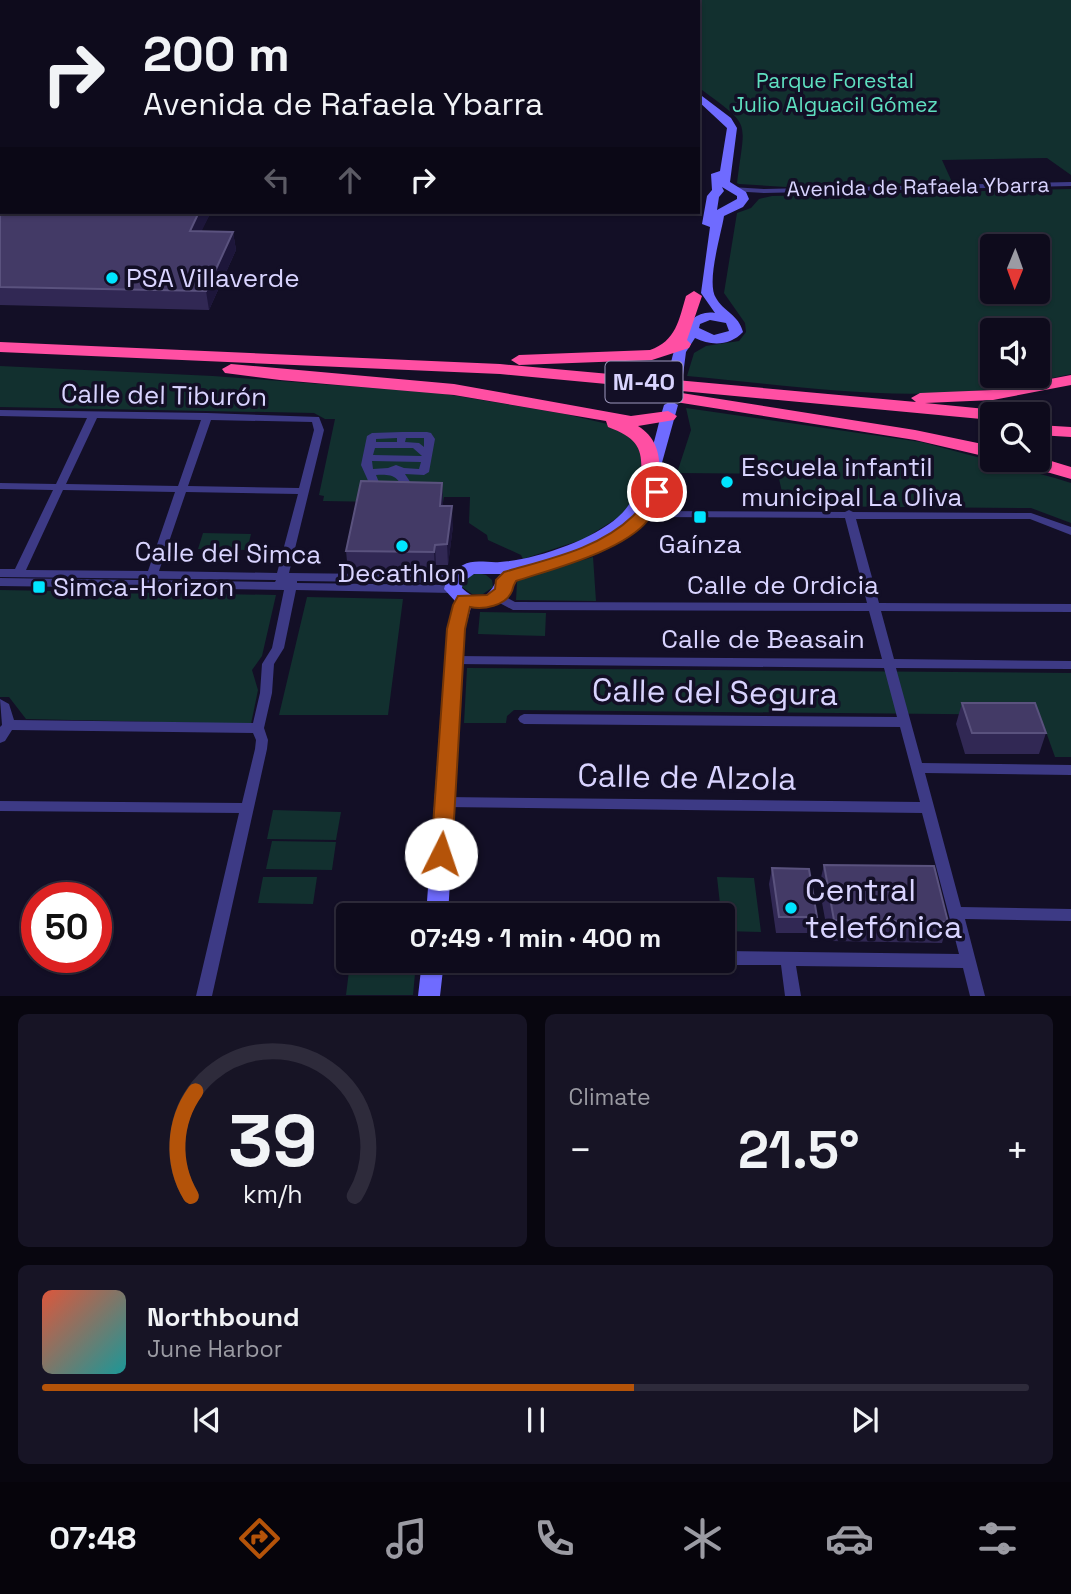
<!DOCTYPE html>
<meta charset="utf-8">
<style>
body{margin:0;font-family:"Space Grotesk",sans-serif;background:#171425;color:#f1f3f6;height:100vh;display:flex;flex-direction:column;font-size:26px;white-space:nowrap}
*{box-sizing:border-box;margin:0}
p{font-size:23px;color:#9b9ba3}
.icon{flex:none;width:38px;height:38px;fill:none;stroke:currentColor;stroke-width:2;stroke-linecap:round;stroke-linejoin:round}
.map{position:relative;height:996px;overflow:hidden}
.details{display:flex;flex-direction:column;gap:18px;padding:18px;background:#08060f;flex:1}
.details>*{flex:none}
.hud{position:absolute;left:0px;top:0px;width:700px;height:214px;box-shadow:0 2px 5px #0004,0 0 0 2px #2e2b3b;background:#0e0b1c;color:#f1f3f6;overflow:hidden}
.needle{width:46px;rotate:181deg}
.buttons{position:absolute;left:980px;top:234px;display:grid;gap:14px}
.buttons a{display:grid;place-items:center;width:70px;height:70px;border-radius:7px;background:#0e0b1c;box-shadow:0 2px 5px #0004,0 0 0 2px #2e2b3b;font-size:35px}
.speed{position:absolute;left:21px;top:882px;display:flex;gap:14px;font-size:35px;font-weight:700;text-align:center}
.speed>*{display:grid;place-content:center;width:91px;height:91px;border-radius:50%;background:#0e0b1c;box-shadow:0 2px 5px #0004,0 0 0 2px #2e2b3b;line-height:1}
.speed .limit{border:10px solid #d22;background:#fff;color:#111}
.pin{position:absolute;display:grid;place-items:center;width:60px;height:60px;color:#fff;margin:-30px;border:4px solid #fff;border-radius:50%;box-shadow:0 2px 7px #0007}
.me{position:absolute;width:77px;margin:-38px;rotate:4deg;stroke-linejoin:round;filter:drop-shadow(0 0 5px #0008)}
.turn{display:flex;align-items:center;gap:24px;height:147px;padding:0 28px;font-size:32px}
.turn .icon{width:91px;height:91px;stroke-width:2.5}
.turn b{display:block;font-size:49px;line-height:60px}
.lanes{display:flex;align-items:center;height:66px;padding:0 28px;background:#0003;justify-content:center;gap:35px;direction:ltr}
.lanes .off{opacity:.35}
.big{font-size:52px;font-weight:800;line-height:1.1}
.details .tile{flex:1;display:flex;flex-direction:column;justify-content:center;gap:10px;min-width:0;padding:0 24px;border-radius:10px;background:#171425}
.details .dial{align-items:center;gap:0}
.dial svg{height:182px;overflow:visible;fill:none;stroke:#2e2b3b;stroke-width:7;stroke-linecap:round;text-anchor:middle}
.dial text{fill:#f1f3f6;stroke:none}
.song{display:flex;align-items:center;gap:21px}
.cover{width:84px;height:84px;border-radius:10px;background:linear-gradient(135deg,hsl(10 70% 55%),hsl(180 70% 35%))}
.played{height:7px;border-radius:4px;background:linear-gradient(90deg,#b45309 60%,#2e2b3b 60%)}
.keys{display:flex;justify-content:space-around;direction:ltr}
.heat{display:flex;justify-content:space-between;align-items:center;font-size:38px;direction:ltr}
.details .tiles{flex:1;display:grid;gap:18px;grid-template-columns:1fr 1fr}
.tile:last-child{grid-column:span 2}
.trip{position:absolute;left:336px;top:903px;width:399px;height:70px;border-radius:7px;background:#0e0b1c;box-shadow:0 2px 5px #0004,0 0 0 2px #2e2b3b;font-weight:800;line-height:70px;text-align:center}
.dock{display:flex;height:112px;justify-content:space-around;align-items:center;background:#06040b;color:#9b9ba3}
.dock .icon{width:49px;height:49px}
.dock .active{color:#b45309}
.dock b{font-size:32px;color:#f1f3f6}
.map>svg:first-child{display:block}
.green{fill:#12302f;fill-rule:evenodd}
.lines{fill:none;stroke-linecap:round;stroke-linejoin:round}
.street{fill:#3d3a85;fill-rule:evenodd}
.secondary{fill:#6f6bff;fill-rule:evenodd}
.highway{fill:#ff4fa3;fill-rule:evenodd}
.rail-casing{stroke:#00e5ff;stroke-width:3.5}
.rail{stroke:#130f26;stroke-width:2;stroke-dasharray:5;stroke-linecap:butt}
.wall{fill:#312854}
.shaded-wall{fill:#1d163a}
.building{fill:#433a66;stroke:#5a527e;stroke-width:2}
.route{fill:#b45309;stroke:#753606;stroke-width:2}
.poi-dot{fill:#00e5ff;stroke:#130f26;stroke-width:2.5}
.labels{text-anchor:middle;stroke-width:7;stroke-linejoin:round;paint-order:stroke}
.far-park-label{font-size:21px;fill:#5fe0c0;stroke:#130f26}
.far-street-label{font-size:21px;fill:#d9d4ff;stroke:#130f26}
.shield{fill:#130f26;stroke:#9e99be;stroke-width:2}
.shield-label{font-size:24px;font-weight:bold;fill:#d9d4ff}
.poi-label{font-size:26px;fill:#d9d4ff;stroke:#130f26;text-anchor:start}
.street-label{font-size:26px;fill:#d9d4ff;stroke:#130f26}
.near-street-label{font-size:32px;fill:#d9d4ff;stroke:#130f26}
.near-poi-label{font-size:32px;fill:#d9d4ff;stroke:#130f26;text-anchor:start}
</style>
<div class="map">
<svg width="1071" height="996" viewBox="0 0 1071 996">
<rect width="100%" height="100%" fill="#130f26"/>
<path class="green" d="M 600,0 L 1071,0 L 1071,175 L 1047,158 L 942,160 L 952,182 L 786,187 L 739,184 L 737,183 C 745,117 753,128 698,87 L 698,2 Z
M 1071,189 L 1071,374 C 1034,382 998,390 960,392 C 870,399 777,384 687,376 L 694,353 L 706,346 L 739,341 L 746,332 L 745,323 L 724,293 L 737,213 L 751,208 L 759,199 L 772,196 ZM 992,247 L 1038,247 L 1038,292 L 992,292 ZM 992,331 L 1038,331 L 1038,376 L 992,376 Z
M 0,366 L 213,376 L 439,393 L 565,414 L 616,426 L 642,442 L 642,488 L 622,515 L 584,539 L 523,559 L 521,555 L 488,540 L 487,535 L 469,523 L 470,497 L 444,497 L 443,503 L 323,501 L 324,496 L 319,495 L 335,419 L 325,419 L 314,413 L 0,407 Z
M 686,408 L 921,442 L 1055,478 L 1071,483 L 1071,523 L 1031,508 L 785,506 L 778,474 L 677,473 L 691,430 Z
M 203,533 L 251,534 L 247,550 L 198,549 Z
M 593,557 L 596,601 L 516,600 L 517,582 L 521,579 Z
M 477,573 L 486,575 L 492,580 L 493,587 L 483,594 L 472,594 L 462,587 L 464,579 Z
M 0,590 L 276,595 L 262,656 L 252,670 L 258,690 L 251,724 L 26,719 L 9,697 L 0,697 Z
M 307,597 L 403,599 L 388,715 L 279,715 Z
M 480,612 L 546,613 L 545,636 L 478,634 Z
M 467,668 L 1071,673 L 1071,757 L 1055,757 L 1040,715 L 514,710 L 507,716 L 506,723 L 464,723 Z
M 273,810 L 341,812 L 336,840 L 267,839 Z
M 272,841 L 336,842 L 332,870 L 266,869 Z
M 263,877 L 317,877 L 313,904 L 258,903 Z
M 717,877 L 754,878 L 761,932 L 723,931 Z
M 350,963 L 416,963 L 413,995 L 346,995 Z"/>
<g class="lines">
<path class="street" d="M 1071,182 L 1071,186 L 764,193 L 731,191 L 727,189 L 731,187 L 764,189 Z
M 0,410 L 207,413 L 319,417 L 324,430 L 289,573 L 455,575 L 461,579 L 455,583 L 297,581 L 297,583 L 453,585 L 457,586 L 459,589 L 457,592 L 453,593 L 296,590 L 284,648 L 274,664 L 272,693 L 264,728 L 268,740 L 267,749 L 212,996 L 196,996 L 239,813 L 0,811 L 0,801 L 242,803 L 255,749 L 256,740 L 253,733 L 12,730 L 5,741 L 0,743 L 0,727 L 2,725 L 0,699 L 9,704 L 14,720 L 253,723 L 260,693 L 262,664 L 272,648 L 284,590 L 0,586 L 0,578 L 275,582 L 276,580 L 0,577 L 0,569 L 15,569 L 53,490 L 0,489 L 0,483 L 56,484 L 87,418 L 0,416 ZM 97,418 L 201,420 L 178,486 L 66,484 ZM 211,420 L 312,422 L 314,430 L 299,488 L 188,486 ZM 63,490 L 175,492 L 148,571 L 26,570 ZM 186,492 L 298,494 L 277,573 L 159,571 Z
M 402,432 L 427,432 L 431,433 L 435,439 L 429,472 L 424,475 L 405,474 L 416,491 L 411,494 L 407,493 C 397,477 395,474 376,475 L 383,492 L 382,494 L 374,494 L 361,465 L 367,436 L 372,433 ZM 397,438 L 397,442 L 376,442 L 376,439 ZM 406,438 L 424,438 L 424,447 L 419,443 L 405,442 ZM 375,448 L 413,448 L 422,456 L 373,455 ZM 372,461 L 421,462 L 419,469 L 404,468 L 396,465 L 388,468 L 373,469 Z
M 849,510 L 853,512 L 1031,513 L 1071,527 L 1071,535 L 1030,519 L 856,519 L 879,603 L 1071,604 L 1071,612 L 881,611 L 894,659 L 1071,661 L 1071,669 L 896,668 L 922,763 L 1071,765 L 1071,775 L 925,773 L 961,907 L 1071,909 L 1071,921 L 965,919 L 985,996 L 970,996 L 963,968 L 796,966 L 801,996 L 785,996 L 781,965 L 723,965 L 717,961 L 723,961 L 723,951 L 959,954 L 922,813 L 445,807 L 440,806 L 438,802 L 440,798 L 445,797 L 920,802 L 900,727 L 524,724 L 520,722 L 518,719 L 520,716 L 524,714 L 897,717 L 884,668 L 454,664 L 450,663 L 448,660 L 450,657 L 454,656 L 882,659 L 869,611 L 513,610 L 494,600 L 492,597 L 494,594 L 498,593 L 515,602 L 867,603 L 845,518 L 645,517 L 640,514 L 645,511 L 845,512 Z"/>
<path class="secondary" d="M 585,0 L 594,0 L 595,2 L 586,2 Z
M 698,93 L 731,118 L 737,128 L 730,182 L 746,192 L 749,199 L 743,207 L 724,216 C 721,235 706,283 716,298 C 723,311 739,315 743,332 C 730,346 711,346 695,338 L 686,352 L 683,375 L 676,379 L 669,375 C 672,351 684,308 715,313 L 701,293 L 710,227 L 702,224 L 707,196 L 712,190 L 711,174 L 720,171 L 727,128 L 698,101 ZM 722,187 L 737,196 L 737,199 L 717,210 L 719,197 L 724,191 ZM 710,320 L 726,323 L 729,331 L 714,335 L 699,328 L 700,324 Z
M 671,401 L 678,405 L 653,495 L 631,524 L 606,542 L 568,557 L 502,574 L 474,574 L 463,582 L 462,588 C 482,607 490,594 499,576 L 505,574 L 513,580 C 509,601 492,611 471,607 L 465,629 L 448,915 L 426,915 L 447,629 L 455,601 L 444,589 C 447,577 452,571 463,565 C 473,559 488,563 500,562 C 534,560 593,540 618,517 C 646,493 653,440 664,405 Z
M 422,961 L 444,961 L 440,996 L 418,996 Z"/>
<path class="highway" d="M 694,291 L 702,296 L 687,340 L 691,344 L 689,348 L 652,360 L 519,365 L 511,360 L 519,355 L 650,350 C 676,341 679,320 686,296 Z
M 0,342 L 500,364 L 916,402 L 911,398 L 920,393 L 993,390 L 1071,375 L 1071,385 L 993,400 L 925,403 L 996,410 L 1005,415 L 992,415 L 992,420 L 500,374 L 0,352 Z
M 231,364 L 454,384 L 631,416 L 668,411 L 677,416 L 674,420 L 638,426 C 659,439 661,459 659,482 L 650,488 L 641,482 C 643,449 640,439 608,427 L 606,421 L 454,395 L 280,380 L 225,373 L 222,369 Z
M 669,391 L 915,430 L 992,446 L 992,458 L 915,440 L 663,400 L 660,396 L 663,392 Z
M 1038,425 L 1071,427 L 1071,437 L 1038,435 Z
M 1038,457 L 1071,467 L 1071,479 L 1019,464 L 1017,460 L 1038,460 Z"/>
<defs>
<path id="rail" d="M 163,2 L 166,0
M 0,157 L 2,155"/>
</defs>
<use href="#rail" class="rail-casing"/>
<use href="#rail" class="rail"/>
</g>
<path class="wall" d="M 0,0 L 94,0 L 95,2 L 2,2 L 2,115 L 0,115 Z
M 0,173 L 2,212 L 211,212 L 201,231 L 233,232 L 236,250 L 209,310 L 0,305 Z
M 442,483 L 443,506 L 453,526 L 448,565 L 436,565 L 435,572 L 348,571 L 346,551 Z
M 962,703 L 1046,733 L 1039,754 L 965,754 L 956,724 Z
M 824,865 L 948,922 L 942,943 L 829,941 L 819,886 Z
M 772,868 L 817,917 L 814,933 L 776,933 L 769,884 Z"/>
<path class="shaded-wall" d="M 199,212 L 211,212 L 193,249 L 190,231 Z
M 233,232 L 236,250 L 209,310 L 206,291 Z
M 442,483 L 443,503 L 442,527 L 440,506 Z
M 452,506 L 453,526 L 448,565 L 447,544 Z
M 435,545 L 436,565 L 435,572 L 434,552 Z"/>
<path class="building" d="M 0,0 L 88,0 L 86,2 L 2,2 L 2,98 L 0,98 Z
M 205,0 L 241,0 L 205,1 Z
M 2,171 L 2,212 L 199,212 L 190,231 L 233,232 L 206,291 L 0,287 L 0,173 Z
M 361,481 L 442,483 L 440,506 L 452,506 L 447,544 L 435,545 L 434,552 L 346,551 Z
M 962,703 L 1035,703 L 1046,733 L 972,733 Z
M 824,865 L 934,866 L 948,922 L 834,920 Z
M 772,868 L 809,869 L 817,917 L 779,917 Z"/>
<path class="route" d="M 657,487 L 665,492 C 659,501 654,512 648,520 C 624,551 552,569 516,581 C 514,584 513,587 512,591 C 506,606 483,610 470,607 L 465,629 L 452,854 L 449,860 L 441,863 L 434,860 L 431,854 L 447,629 L 453,605 L 458,596 L 487,595 L 495,589 L 496,580 L 504,572 C 548,559 599,549 633,516 C 641,509 646,497 651,489 Z"/>
<g class="poi-dot">
<circle cx="112" cy="278" r="7"/>
<circle cx="727" cy="482" r="7"/>
<rect x="693" y="510" width="14" height="14" rx="3.5"/>
<circle cx="402" cy="546" r="7"/>
<rect x="32" y="580" width="14" height="14" rx="3.5"/>
<circle cx="791" cy="908" r="7"/>
</g>
<g class="labels">
<g class="far-park-label">
<text x="835" y="88">Parque Forestal<tspan x="835" dy="24">Julio Alguacil Gómez</tspan></text>
</g>
<g class="far-street-label">
<text transform="translate(918 187) rotate(-1)" y="7">Avenida de Rafaela Ybarra</text>
</g>
<rect class="shield" x="605.5" y="361.5" width="77" height="41" rx="5"/>
<g class="shield-label">
<text x="644" y="390">M-40</text>
</g>
<g class="poi-label">
<text x="126" y="287">PSA Villaverde</text>
<text x="741" y="476">Escuela infantil<tspan x="741" dy="30">municipal La Oliva</tspan></text>
<text x="700" y="553" text-anchor="middle">Gaínza</text>
<text x="402" y="582" text-anchor="middle">Decathlon</text>
<text x="53" y="596">Simca-Horizon</text>
</g>
<g class="street-label">
<text transform="translate(164 395) rotate(1)" y="9">Calle del Tiburón</text>
<text transform="translate(228 553) rotate(1)" y="9">Calle del Simca</text>
<text x="783" y="594">Calle de Ordicia</text>
<text x="763" y="648">Calle de Beasain</text>
</g>
<g class="near-street-label">
<text transform="translate(715 692) rotate(1)" y="11">Calle del Segura</text>
<text transform="translate(687 777) rotate(1)" y="11">Calle de Alzola</text>
</g>
<g class="near-poi-label">
<text x="805" y="901">Central<tspan x="805" dy="37">telefónica</tspan></text>
</g>
</g>
</svg>
<div class="buttons">
<a><svg class="needle" viewBox="-14 -14 28 28"><path d="M0-13l5 13h-10z" fill="#e53935"/><path d="M0 13l5-13h-10z" fill="#9b9ba3"/></svg></a>
<a><svg class="icon" aria-label="sound" viewBox="0 0 24 24"><path d="M4 9h4l5-4v14l-5-4H4zM17 9q2 3 0 6"/></svg></a>
<a><svg class="icon" aria-label="search" viewBox="0 0 24 24"><circle cx="10" cy="10" r="6"/><path d="M15 15l6 6"/></svg></a>
</div>
<div class="speed"><div class="limit">50</div></div>
<div class="pin" style="left:657px;top:492px;background:#d93025"><svg class="icon" aria-label="arrive" viewBox="0 0 24 24"><path d="M6 21V4h12l-3 4 3 4H6"/></svg></div>
<svg class="me" style="left:441px;top:854px" viewBox="-20 -20 40 40"><circle r="19" fill="#fff"/><path d="M0-13L10 11 0 6-10 11z" fill="#b45309"/></svg>
<div class="trip">07:49 · 1 min · 400 m</div>
<div class="hud">
<div class="turn"><svg class="icon" aria-label="right" viewBox="0 0 24 24"><path d="M7 20v-9h11M14 6l5 5-5 5"/></svg><div><b>200 m</b>Avenida de Rafaela Ybarra</div></div>
<div class="lanes"><svg class="icon off" aria-label="left" viewBox="0 0 24 24"><path d="M17 20v-9H6M10 6l-5 5 5 5"/></svg><svg class="icon off" aria-label="ahead" viewBox="0 0 24 24"><path d="M12 20V5M6 11l6-6 6 6"/></svg><svg class="icon" aria-label="right" viewBox="0 0 24 24"><path d="M7 20v-9h11M14 6l5 5-5 5"/></svg></div>
</div>
</div>
<section class="details">
<div class="tiles">
<div class="tile dial"><svg viewBox="0 0 100 80">
<path d="M14 69A42 42 0 1 1 86 69"/>
<path d="M14 69A42 42 0 0 1 16 23" stroke="#b45309"/>
<text x="50" y="56" font-size="32" font-weight="700">39</text>
<text x="50" y="72" font-size="11">km/h</text>
</svg></div>
<div class="tile"><p>Climate</p>
<div class="heat"><a>−</a><b class="big">21.5°</b><a>+</a></div>
</div>
<div class="tile">
<div class="song"><i class="cover"></i><div><b>Northbound</b><p>June Harbor</p></div></div>
<div class="played"></div>
<div class="keys"><svg class="icon" aria-label="previous" viewBox="0 0 24 24"><path d="M18 5L8 12l10 7zM5 5v14"/></svg><svg class="icon" aria-label="pause" viewBox="0 0 24 24"><path d="M8 5v14M16 5v14"/></svg><svg class="icon" aria-label="next" viewBox="0 0 24 24"><path d="M6 5l10 7-10 7zM19 5v14"/></svg></div>
</div>
</div>
</section>
<nav class="dock">
<b>07:48</b>
<svg class="icon active" aria-label="directions" viewBox="0 0 24 24"><path d="M12 3l9 9-9 9-9-9zM9 14v-3h6M13 9l2 2-2 2"/></svg>
<svg class="icon" aria-label="music" viewBox="0 0 24 24"><path d="M9 18V5l10-2v13"/><circle cx="6" cy="18" r="3"/><circle cx="16" cy="16" r="3"/></svg>
<svg class="icon" aria-label="phone" viewBox="0 0 24 24"><path d="M5 4h4l2 5-3 2q2 4 5 5l2-3 5 2v4C11 20 4 13 5 4z"/></svg>
<svg class="icon" aria-label="climate" viewBox="0 0 24 24"><path d="M12 3v18M4 7l16 10M4 17L20 7"/></svg>
<svg class="icon" aria-label="car" viewBox="0 0 24 24"><path d="M5 17H2v-5l4-1 3-4h7l3 4 3 1v5h-3M9 17h6M6 11h13"/><circle cx="7" cy="17" r="2"/><circle cx="17" cy="17" r="2"/></svg>
<svg class="icon" aria-label="filters" viewBox="0 0 24 24"><path d="M4 7h16M4 17h16"/><circle cx="9" cy="7" r="2"/><circle cx="15" cy="17" r="2"/></svg>
</nav>
